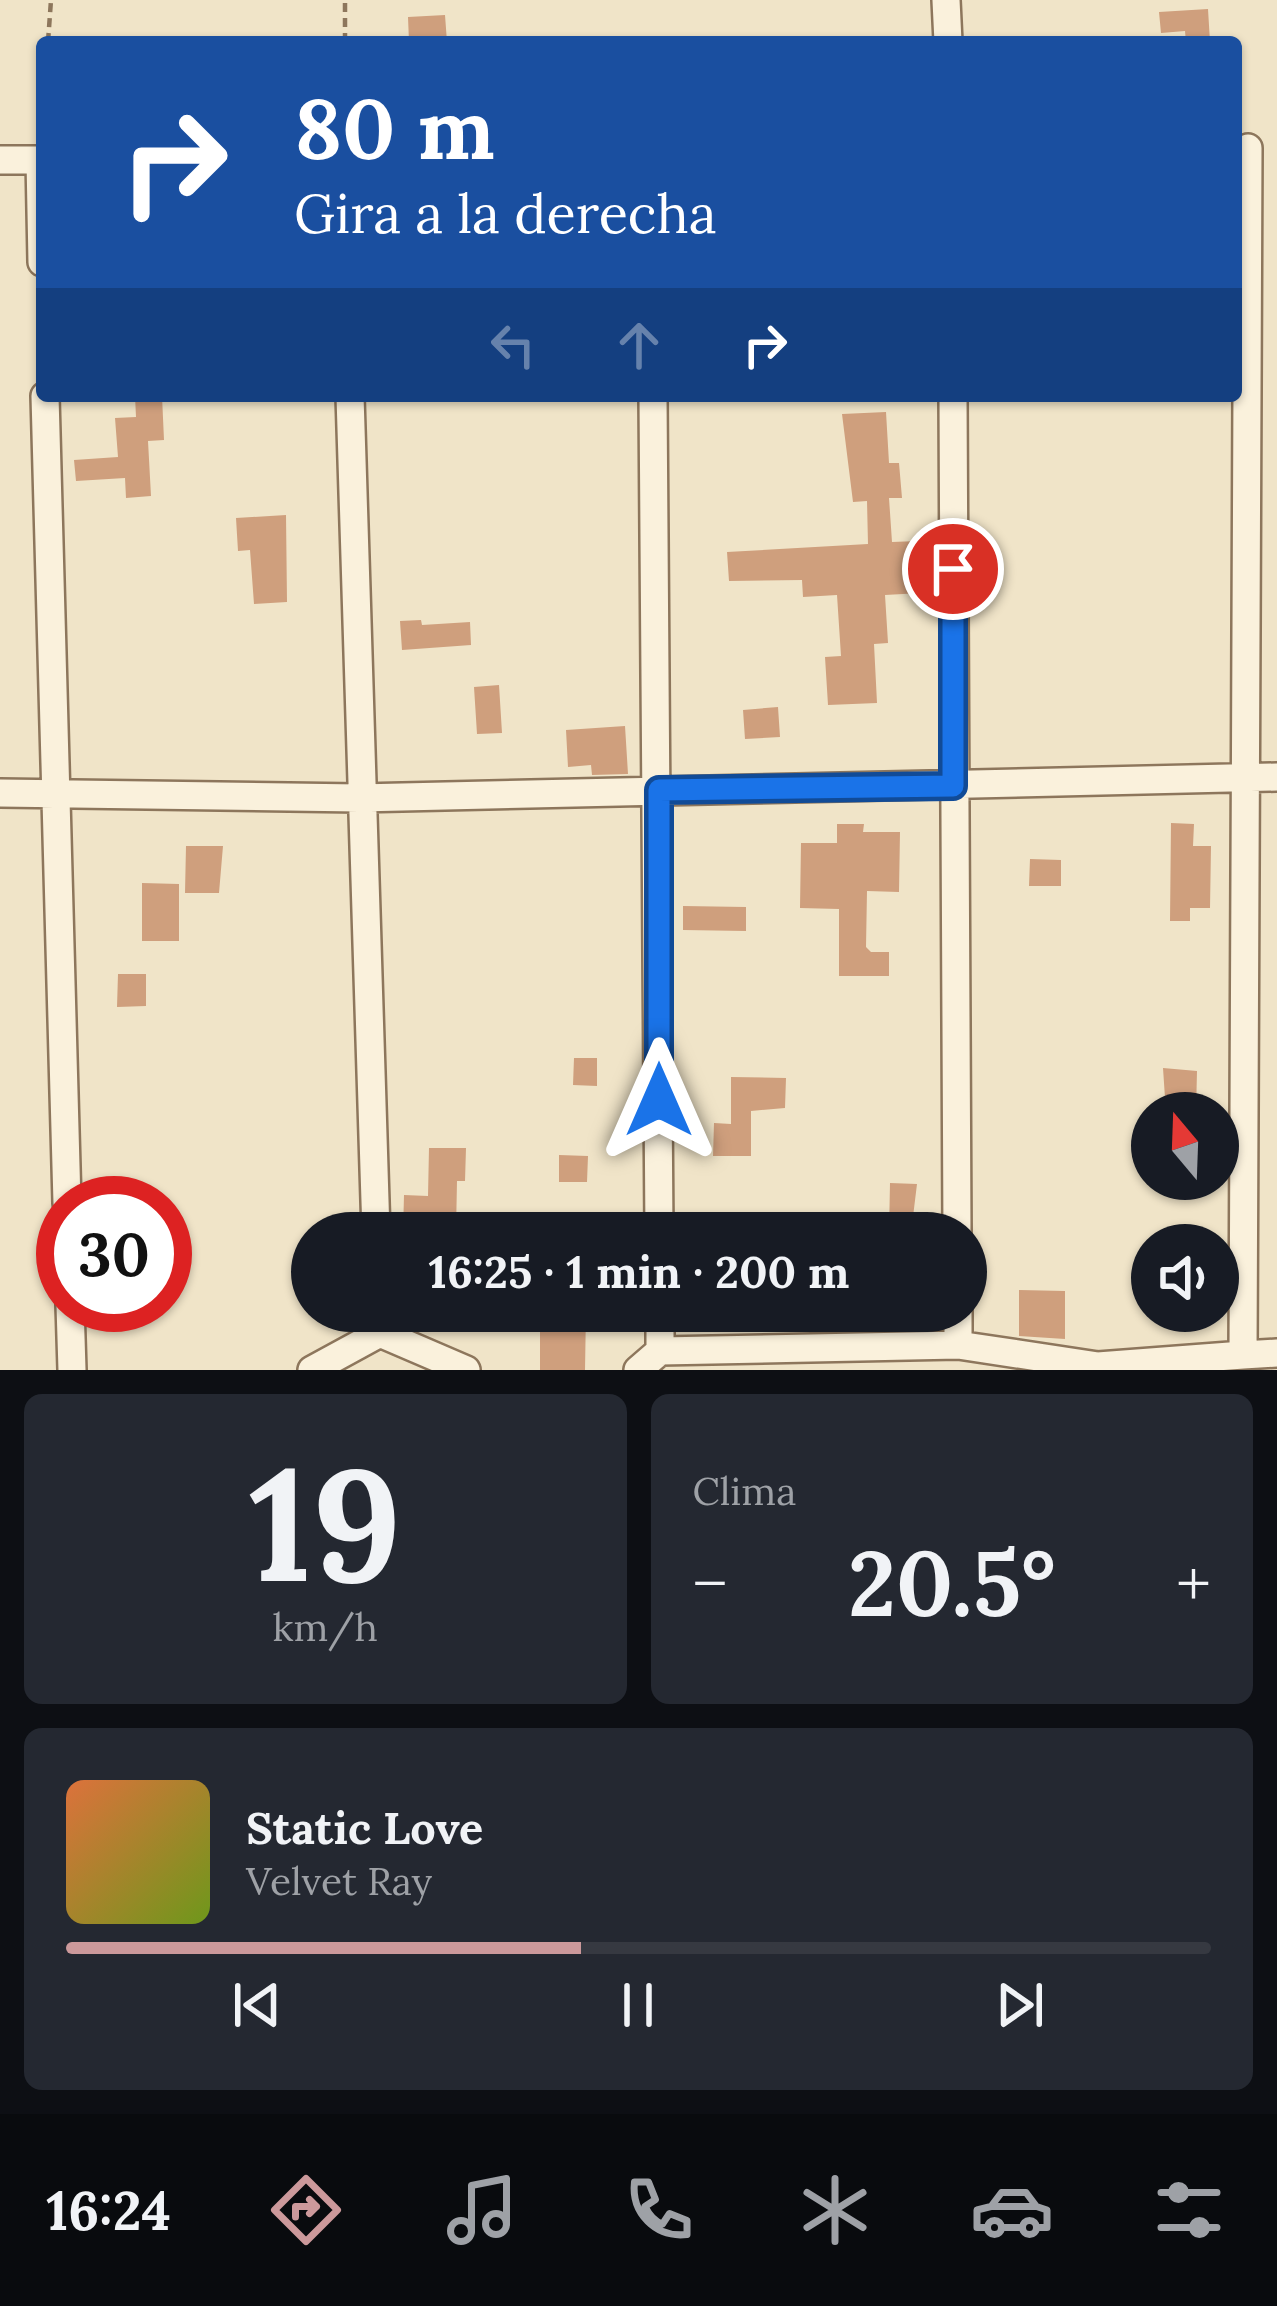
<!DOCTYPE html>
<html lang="es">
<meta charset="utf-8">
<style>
body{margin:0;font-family:Lora,serif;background:#242831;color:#f1f3f6;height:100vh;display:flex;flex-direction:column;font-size:45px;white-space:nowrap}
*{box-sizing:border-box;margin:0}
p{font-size:39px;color:#9ea1a6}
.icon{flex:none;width:66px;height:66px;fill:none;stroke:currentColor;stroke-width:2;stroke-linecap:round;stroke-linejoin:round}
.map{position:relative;height:1370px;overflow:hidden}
.sheet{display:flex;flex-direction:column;gap:24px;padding:24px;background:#0d0f14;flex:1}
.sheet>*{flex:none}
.banner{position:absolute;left:36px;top:36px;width:1206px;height:366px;border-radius:12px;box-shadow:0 3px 9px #0004;background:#1a4fa0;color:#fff;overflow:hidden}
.needle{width:78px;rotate:341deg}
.fabs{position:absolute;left:1131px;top:1092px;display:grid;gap:24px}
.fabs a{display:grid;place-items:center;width:108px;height:108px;border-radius:50%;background:#171b24;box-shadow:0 3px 9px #0004;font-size:60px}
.speed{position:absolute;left:36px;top:1176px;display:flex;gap:24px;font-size:60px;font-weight:700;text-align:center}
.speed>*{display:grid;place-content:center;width:156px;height:156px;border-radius:50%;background:#171b24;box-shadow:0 3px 9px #0004;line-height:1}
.speed .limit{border:18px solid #d22;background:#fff;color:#111}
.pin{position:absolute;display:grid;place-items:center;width:102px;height:102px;color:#fff;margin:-51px;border:6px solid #fff;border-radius:50%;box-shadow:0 3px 12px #0007}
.me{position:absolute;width:132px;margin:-66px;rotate:0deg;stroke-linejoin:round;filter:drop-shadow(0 0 9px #0008)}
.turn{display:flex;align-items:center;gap:42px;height:252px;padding:0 60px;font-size:54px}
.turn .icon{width:156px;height:156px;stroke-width:2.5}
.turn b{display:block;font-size:84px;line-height:102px}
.lanes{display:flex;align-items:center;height:114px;padding:0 60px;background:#0003;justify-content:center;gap:60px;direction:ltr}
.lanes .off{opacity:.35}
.big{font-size:90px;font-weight:700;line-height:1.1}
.sheet .tile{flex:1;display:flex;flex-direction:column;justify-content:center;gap:18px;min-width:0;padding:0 42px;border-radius:18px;background:#242831}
.sheet .dial{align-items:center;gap:0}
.dial b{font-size:156px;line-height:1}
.song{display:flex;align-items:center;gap:36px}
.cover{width:144px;height:144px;border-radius:18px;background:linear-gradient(135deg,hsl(20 70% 55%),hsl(80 70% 35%))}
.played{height:12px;border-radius:6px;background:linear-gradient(90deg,#cc999b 45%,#363941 45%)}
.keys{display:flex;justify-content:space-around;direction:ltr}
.heat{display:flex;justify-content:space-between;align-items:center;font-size:66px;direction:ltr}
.sheet .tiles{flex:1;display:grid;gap:24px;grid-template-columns:1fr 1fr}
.tile:last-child{grid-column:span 2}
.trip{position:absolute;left:291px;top:1212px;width:696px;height:120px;border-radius:60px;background:#171b24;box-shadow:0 3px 9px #0004;font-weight:700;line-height:120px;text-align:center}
.menu{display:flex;height:192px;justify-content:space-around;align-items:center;background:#090b0e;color:#9ea1a6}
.menu .icon{width:84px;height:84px}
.menu .active{color:#cc999b}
.menu b{font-size:54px;color:#f1f3f6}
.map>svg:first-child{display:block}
.building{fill:#cf9f7d}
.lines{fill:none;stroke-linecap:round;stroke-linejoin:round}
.minor-casing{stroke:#8d765c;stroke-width:32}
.path{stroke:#8d765c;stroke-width:4.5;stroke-dasharray:9 6;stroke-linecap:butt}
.minor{stroke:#faf1dc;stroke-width:27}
.route-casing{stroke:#114b97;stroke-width:30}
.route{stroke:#1a73e8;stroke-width:21}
</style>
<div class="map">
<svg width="1277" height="1370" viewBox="0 0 1277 1370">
<rect width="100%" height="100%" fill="#f0e4c8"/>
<path class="building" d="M 1208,9 L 1210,42 L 1186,42 L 1185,31 L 1161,33 L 1159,12 Z
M 445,15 L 447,42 L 409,42 L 408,17 Z
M 135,396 L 162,396 L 164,440 L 148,441 L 151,496 L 126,498 L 125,478 L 76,481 L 74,460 L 118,457 L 115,418 L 136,417 Z
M 886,412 L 889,463 L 899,463 L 902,498 L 889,498 L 892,542 L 918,541 L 921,593 L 885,595 L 888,643 L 874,644 L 877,703 L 828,705 L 825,657 L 841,656 L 837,595 L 803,597 L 802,580 L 729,581 L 727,552 L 868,544 L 867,501 L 853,502 L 842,414 Z
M 286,515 L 287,602 L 254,604 L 250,550 L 238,551 L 236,518 Z
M 421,620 L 422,625 L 470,622 L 471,645 L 402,650 L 400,621 Z
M 499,685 L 502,733 L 477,734 L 474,687 Z
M 778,707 L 780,737 L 745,739 L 743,710 Z
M 625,726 L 628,774 L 592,775 L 591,765 L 568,767 L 566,730 Z
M 1171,823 L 1194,824 L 1193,846 L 1211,846 L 1210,908 L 1190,908 L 1190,921 L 1170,921 Z
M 837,824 L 864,824 L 863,832 L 900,832 L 899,892 L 867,891 L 866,947 L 871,952 L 889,952 L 889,976 L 839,976 L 839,909 L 800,908 L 801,843 L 837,843 Z
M 186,846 L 223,846 L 219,893 L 185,893 Z
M 1030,859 L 1061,860 L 1061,886 L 1029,886 Z
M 142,883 L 179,884 L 179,941 L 142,941 Z
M 683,906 L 746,907 L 746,931 L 683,930 Z
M 118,974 L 146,974 L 146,1006 L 117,1007 Z
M 574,1058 L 597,1058 L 597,1086 L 573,1085 Z
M 1163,1068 L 1197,1071 L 1196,1113 L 1166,1113 Z
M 731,1077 L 786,1078 L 785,1108 L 751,1111 L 751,1156 L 713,1156 L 714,1123 L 731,1124 Z
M 429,1148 L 466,1148 L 465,1181 L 457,1181 L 456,1232 L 403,1233 L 404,1195 L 428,1196 Z
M 559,1155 L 588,1156 L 587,1182 L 559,1182 Z
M 890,1183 L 917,1184 L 911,1233 L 889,1233 Z
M 1019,1290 L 1065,1291 L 1065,1339 L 1019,1336 Z
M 548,1311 L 586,1311 L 585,1370 L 540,1370 L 540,1331 L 548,1331 Z"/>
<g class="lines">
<defs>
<path id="minor" d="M 946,0 L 948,42
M 1248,148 L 1243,1355 L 1277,1353
M 0,160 L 42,160
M 40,160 L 42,262
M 45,396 L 67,1203
M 350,396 L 376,1233
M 653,396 L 659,1233
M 953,396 L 957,1233
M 0,793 L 359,798 L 1277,777
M 70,1305 L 72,1370
M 660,1311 L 660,1351
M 958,1311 L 958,1345
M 312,1370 L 380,1333 L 466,1370
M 638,1370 L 660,1351 L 958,1345 L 1098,1366 L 1243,1355"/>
</defs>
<use href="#minor" class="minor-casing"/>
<path class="path" d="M 48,42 L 51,0
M 345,42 L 345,0"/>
<use href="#minor" class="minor"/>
</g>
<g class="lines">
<defs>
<path id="route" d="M 659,1100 L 659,790 L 953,786 L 953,569"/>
</defs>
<use href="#route" class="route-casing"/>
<use href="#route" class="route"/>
</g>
</svg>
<div class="fabs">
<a><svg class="needle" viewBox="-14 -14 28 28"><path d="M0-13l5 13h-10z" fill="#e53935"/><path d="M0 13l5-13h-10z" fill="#9ea1a6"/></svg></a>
<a><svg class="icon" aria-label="sound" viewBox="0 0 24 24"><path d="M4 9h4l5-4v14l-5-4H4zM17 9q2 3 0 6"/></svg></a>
</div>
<div class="speed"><div class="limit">30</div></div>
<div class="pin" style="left:953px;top:569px;background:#d93025"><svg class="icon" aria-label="arrive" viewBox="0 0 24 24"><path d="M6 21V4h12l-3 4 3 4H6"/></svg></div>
<svg class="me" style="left:659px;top:1100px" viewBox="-20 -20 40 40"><path d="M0-17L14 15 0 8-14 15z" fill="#1a73e8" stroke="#fff" stroke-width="4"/></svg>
<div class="trip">16:25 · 1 min · 200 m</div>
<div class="banner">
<div class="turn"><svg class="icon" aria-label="right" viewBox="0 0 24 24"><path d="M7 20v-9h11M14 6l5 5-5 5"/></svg><div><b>80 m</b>Gira a la derecha</div></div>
<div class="lanes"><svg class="icon off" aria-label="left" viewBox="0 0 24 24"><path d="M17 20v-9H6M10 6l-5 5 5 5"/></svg><svg class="icon off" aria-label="ahead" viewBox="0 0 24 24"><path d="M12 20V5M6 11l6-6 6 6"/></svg><svg class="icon" aria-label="right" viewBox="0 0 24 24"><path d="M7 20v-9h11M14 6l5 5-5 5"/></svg></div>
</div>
</div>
<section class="sheet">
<div class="tiles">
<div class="tile dial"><b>19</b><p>km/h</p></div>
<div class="tile"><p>Clima</p>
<div class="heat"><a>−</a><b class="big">20.5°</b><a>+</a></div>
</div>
<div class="tile">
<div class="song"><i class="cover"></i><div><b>Static Love</b><p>Velvet Ray</p></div></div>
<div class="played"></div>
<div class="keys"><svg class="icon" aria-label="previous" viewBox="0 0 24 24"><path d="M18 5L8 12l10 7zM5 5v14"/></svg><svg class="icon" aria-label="pause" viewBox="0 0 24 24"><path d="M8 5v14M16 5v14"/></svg><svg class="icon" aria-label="next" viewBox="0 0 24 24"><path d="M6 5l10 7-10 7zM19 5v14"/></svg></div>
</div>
</div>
</section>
<nav class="menu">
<b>16:24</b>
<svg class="icon active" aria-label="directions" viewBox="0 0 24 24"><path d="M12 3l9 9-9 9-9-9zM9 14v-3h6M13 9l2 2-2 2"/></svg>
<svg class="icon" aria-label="music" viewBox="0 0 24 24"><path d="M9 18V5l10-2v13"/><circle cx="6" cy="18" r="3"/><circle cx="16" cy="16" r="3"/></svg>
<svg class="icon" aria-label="phone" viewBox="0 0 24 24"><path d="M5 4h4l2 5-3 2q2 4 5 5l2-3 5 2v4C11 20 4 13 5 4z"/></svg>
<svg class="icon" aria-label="climate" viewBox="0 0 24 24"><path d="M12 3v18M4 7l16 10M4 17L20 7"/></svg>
<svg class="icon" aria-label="car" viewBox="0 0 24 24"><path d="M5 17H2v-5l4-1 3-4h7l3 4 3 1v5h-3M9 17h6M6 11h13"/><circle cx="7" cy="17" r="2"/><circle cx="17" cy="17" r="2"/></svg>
<svg class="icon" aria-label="filters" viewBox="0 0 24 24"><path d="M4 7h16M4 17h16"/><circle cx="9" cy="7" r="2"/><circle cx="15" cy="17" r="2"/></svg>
</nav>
